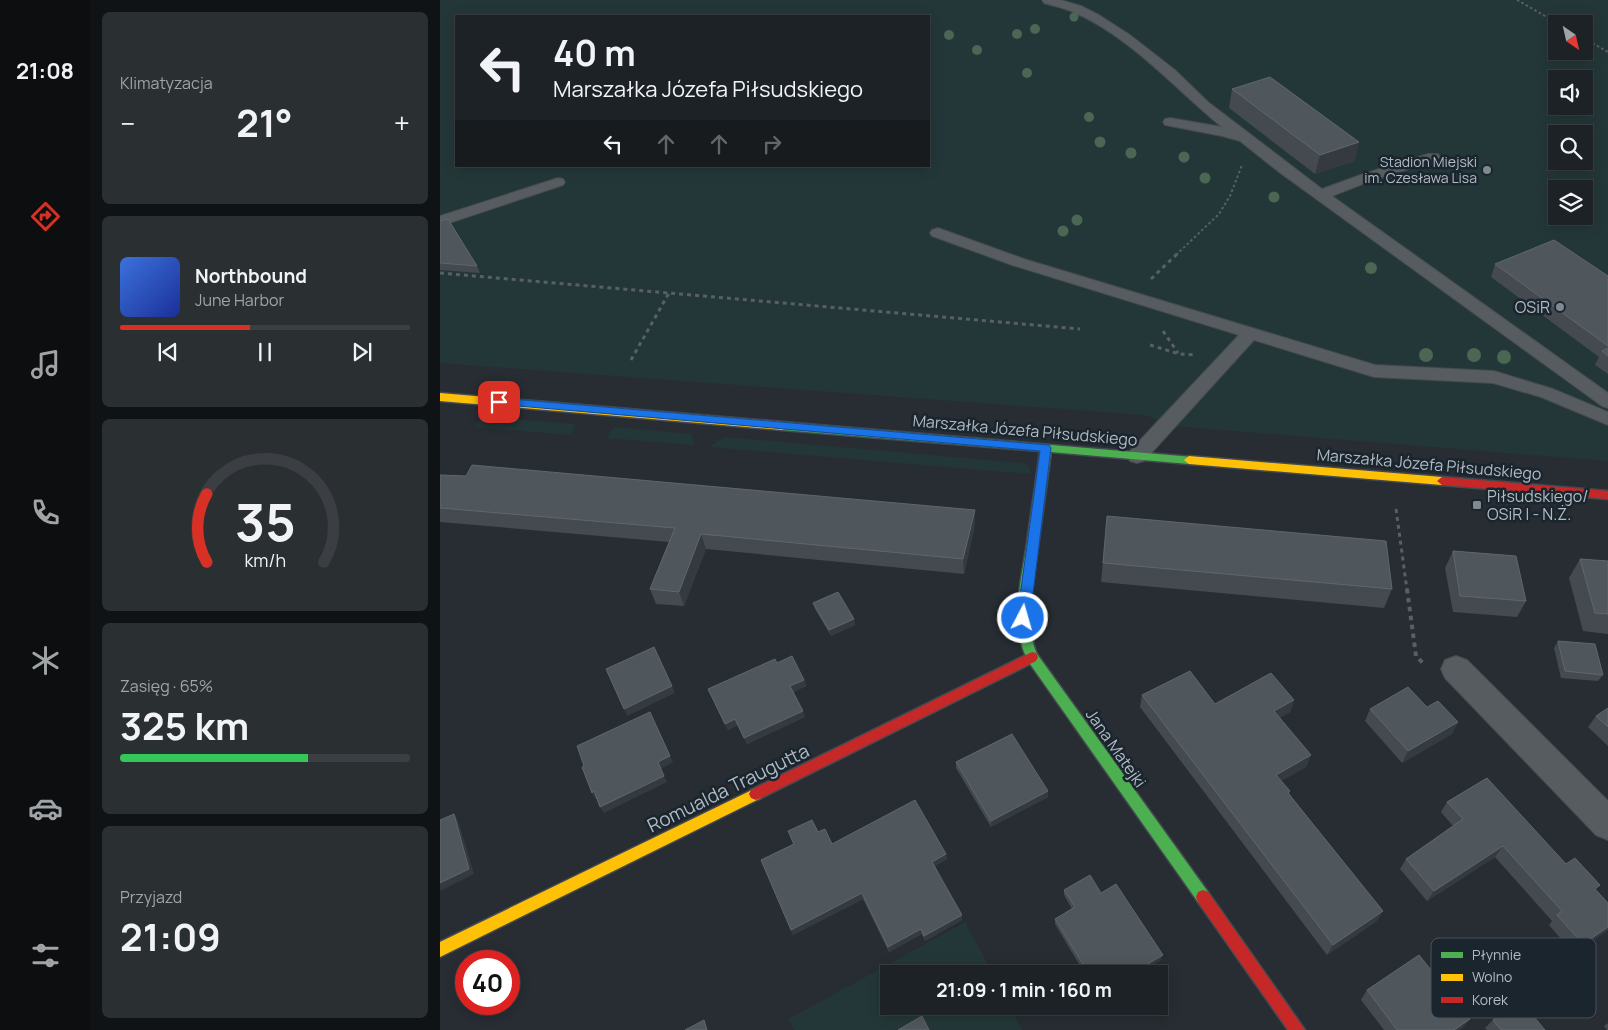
<!DOCTYPE html>
<html lang="pl">
<meta charset="utf-8">
<style>
body{margin:0;font-family:Manrope,sans-serif;background:#2a2f32;color:#f1f3f6;height:100vh;display:flex;flex-direction:column;font-size:19px;white-space:nowrap}
*{box-sizing:border-box;margin:0}
p{font-size:16px;color:#a0a4a7}
.icon{flex:none;width:28px;height:28px;fill:none;stroke:currentColor;stroke-width:2;stroke-linecap:round;stroke-linejoin:round}
.map{position:relative;flex:1;overflow:hidden}
.drawer{display:flex;flex-direction:column;gap:12px;padding:12px;background:#101315;width:350px}
.drawer>*{flex:none}
.guide{position:absolute;left:15px;top:15px;width:475px;height:152px;border-radius:0px;box-shadow:0 2px 12px #0003,0 0 0 1px #3b3f43;background:#1d2226;color:#f1f3f6;overflow:hidden}
.needle{width:32px;rotate:146deg}
.fabs{position:absolute;left:1108px;top:15px;display:grid;gap:10px}
.fabs a{display:grid;place-items:center;width:45px;height:45px;border-radius:0px;background:#1d2226;box-shadow:0 2px 12px #0003,0 0 0 1px #3b3f43;font-size:25px}
.speed{position:absolute;left:15px;top:950px;display:flex;gap:10px;font-size:25px;font-weight:700;text-align:center}
.speed>*{display:grid;place-content:center;width:65px;height:65px;border-radius:50%;background:#1d2226;box-shadow:0 2px 12px #0003,0 0 0 1px #3b3f43;line-height:1}
.speed .limit{border:8px solid #d22;background:#fff;color:#111}
.pin{position:absolute;display:grid;place-items:center;width:42px;height:42px;color:#fff;margin:-21px;border-radius:10px;box-shadow:0 2px 8px #0006}
.me{position:absolute;width:55px;margin:-28px;rotate:6deg;stroke-linejoin:round;filter:drop-shadow(0 0 4px #0008)}
.turn{display:flex;align-items:center;gap:18px;height:105px;padding:0 15px;font-size:22px}
.turn .icon{width:65px;height:65px;stroke-width:2.5}
.turn b{display:block;font-size:35px;line-height:42px}
.lanes{display:flex;align-items:center;height:48px;padding:0 15px;background:#0003;justify-content:center;gap:25px;direction:ltr}
.lanes .off{opacity:.35}
.big{font-size:38px;font-weight:700;line-height:1.1}
.drawer .card{flex:1;display:flex;flex-direction:column;justify-content:center;gap:8px;min-width:0;padding:0 18px;border-radius:8px;background:#2a2f32}
.drawer .dial{align-items:center;gap:0}
.dial svg{height:130px;overflow:visible;fill:none;stroke:#3b3f43;stroke-width:7;stroke-linecap:round;text-anchor:middle}
.dial text{fill:#f1f3f6;stroke:none}
.song{display:flex;align-items:center;gap:15px}
.cover{width:60px;height:60px;border-radius:8px;background:linear-gradient(135deg,hsl(220 70% 55%),hsl(230 70% 35%))}
.played{height:5px;border-radius:2px;background:linear-gradient(90deg,#d93025 45%,#3b3f43 45%)}
.keys{display:flex;justify-content:space-around;direction:ltr}
.heat{display:flex;justify-content:space-between;align-items:center;font-size:28px;direction:ltr}
.charge{height:8px;border-radius:4px;background:linear-gradient(90deg,#34c759 65%,#3b3f43 0)}
.trip{position:absolute;left:440px;top:965px;width:288px;height:50px;border-radius:0px;background:#1d2226;box-shadow:0 2px 12px #0003,0 0 0 1px #3b3f43;font-weight:700;line-height:50px;text-align:center}
main{display:flex;flex:1;min-height:0}
.dock{display:flex;flex-direction:column;width:90px;justify-content:space-around;align-items:center;background:#0c0e0f;color:#a0a4a7}
.dock .icon{width:35px;height:35px}
.dock .current{color:#d93025}
.dock b{font-size:22px;color:#f1f3f6}
.map>svg:first-child{display:block}
.green{fill:#243738;fill-rule:evenodd}
.lines{fill:none;stroke-linecap:round;stroke-linejoin:round}
.lane-casing{stroke:#444a50;stroke-width:2}
.street-casing{stroke:#444a50;stroke-width:2}
.fast-casing{stroke:#444a50;stroke-width:3}
.slow-casing{stroke:#444a50;stroke-width:3}
.jam-casing{stroke:#444a50;stroke-width:3}
.path-far2{stroke:#586064;stroke-width:2;stroke-dasharray:2.5 2.5;stroke-linecap:butt}
.path-far1{stroke:#586064;stroke-width:3;stroke-dasharray:4 4;stroke-linecap:butt}
.path{stroke:#586064;stroke-width:4;stroke-dasharray:4.5 4.5;stroke-linecap:butt}
.lane{fill:#575c61;fill-rule:evenodd}
.street{fill:#575c61;fill-rule:evenodd}
.fast{fill:#4caf50;fill-rule:evenodd}
.slow{fill:#ffc107;fill-rule:evenodd}
.jam{fill:#c62828;fill-rule:evenodd}
.tree{fill:#4b6653}
.wall{fill:#444a50}
.shaded-wall{fill:#343a3f}
.building{fill:#50575c;stroke:#5f666d}
.route{fill:#1a73e8;stroke:#114b97}
.poi-dot{fill:#808992;stroke:#1b252d;stroke-width:2}
.labels{text-anchor:middle;stroke-width:5;stroke-linejoin:round;paint-order:stroke}
.far-poi-label{font-size:14px;fill:#b0bbc5;stroke:#1b252d;text-anchor:end}
.poi-label{font-size:16px;fill:#b0bbc5;stroke:#1b252d;text-anchor:end}
.street-label{font-size:16px;fill:#b0bbc5;stroke:#1b252d}
.near-street-label{font-size:19px;fill:#b0bbc5;stroke:#1b252d}
.key{fill:#1b252d;stroke:#48525b;stroke-width:1}
.key-label{font-size:14px;fill:#b0bbc5}
</style>
<main>
<nav class="dock">
<b>21:08</b>
<svg class="icon current" aria-label="directions" viewBox="0 0 24 24"><path d="M12 3l9 9-9 9-9-9zM9 14v-3h6M13 9l2 2-2 2"/></svg>
<svg class="icon" aria-label="music" viewBox="0 0 24 24"><path d="M9 18V5l10-2v13"/><circle cx="6" cy="18" r="3"/><circle cx="16" cy="16" r="3"/></svg>
<svg class="icon" aria-label="phone" viewBox="0 0 24 24"><path d="M5 4h4l2 5-3 2q2 4 5 5l2-3 5 2v4C11 20 4 13 5 4z"/></svg>
<svg class="icon" aria-label="climate" viewBox="0 0 24 24"><path d="M12 3v18M4 7l16 10M4 17L20 7"/></svg>
<svg class="icon" aria-label="car" viewBox="0 0 24 24"><path d="M5 17H2v-5l4-1 3-4h7l3 4 3 1v5h-3M9 17h6M6 11h13"/><circle cx="7" cy="17" r="2"/><circle cx="17" cy="17" r="2"/></svg>
<svg class="icon" aria-label="filters" viewBox="0 0 24 24"><path d="M4 7h16M4 17h16"/><circle cx="9" cy="7" r="2"/><circle cx="15" cy="17" r="2"/></svg>
</nav>
<section class="drawer">
<div class="card"><p>Klimatyzacja</p>
<div class="heat"><a>−</a><b class="big">21°</b><a>+</a></div>
</div>
<div class="card">
<div class="song"><i class="cover"></i><div><b>Northbound</b><p>June Harbor</p></div></div>
<div class="played"></div>
<div class="keys"><svg class="icon" aria-label="previous" viewBox="0 0 24 24"><path d="M18 5L8 12l10 7zM5 5v14"/></svg><svg class="icon" aria-label="pause" viewBox="0 0 24 24"><path d="M8 5v14M16 5v14"/></svg><svg class="icon" aria-label="next" viewBox="0 0 24 24"><path d="M6 5l10 7-10 7zM19 5v14"/></svg></div>
</div>
<div class="card dial"><svg viewBox="0 0 100 80">
<path d="M14 69A42 42 0 1 1 86 69"/>
<path d="M14 69A42 42 0 0 1 14 27" stroke="#d93025"/>
<text x="50" y="56" font-size="32" font-weight="700">35</text>
<text x="50" y="72" font-size="11">km/h</text>
</svg></div>
<div class="card"><p>Zasięg · 65%</p><b class="big">325 km</b><div class="charge"></div></div>
<div class="card"><p>Przyjazd</p><b class="big">21:09</b></div>
</section>
<div class="map">
<svg width="1168" height="1030" viewBox="0 0 1168 1030">
<rect width="100%" height="100%" fill="#272d33"/>
<path class="green" d="M 0,0 L 1168,0 L 1168,461 L 733,426 L 705,415 L 0,363 ZM 16,16 L 489,16 L 489,166 L 16,166 ZM 1116,24 L 1144,24 L 1144,51 L 1116,51 ZM 1116,79 L 1144,79 L 1144,106 L 1116,106 ZM 1116,134 L 1144,134 L 1144,161 L 1116,161 ZM 1116,189 L 1144,189 L 1144,216 L 1116,216 Z
M 44,417 L 134,424 L 135,427 L 130,435 L 34,427 L 40,418 Z
M 175,427 L 251,434 L 254,445 L 167,438 L 171,430 Z
M 284,437 L 582,463 L 589,466 L 591,474 L 270,447 Z
M 525,922 L 553,974 L 449,974 L 449,1006 L 570,1006 L 582,1030 L 354,1030 L 349,1019 Z"/>
<g class="lines">
<defs>
<path id="lane" d="M 602,0 L 621,0 L 641,6 L 659,15 L 690,35 L 735,70 L 768,102 L 882,189 L 923,174 L 988,154 L 998,154 L 1000,157 L 998,160 L 933,180 L 892,196 L 1168,393 L 1168,408 L 1162,406 L 839,172 L 800,141 L 782,136 L 725,125 L 723,122 L 725,119 L 730,118 L 782,127 C 735,89 690,36 633,12 C 624,8 613,6 604,3 Z
M 118,178 L 123,179 L 125,182 L 123,185 L 0,226 L 0,216 Z
M 498,228 L 584,259 L 935,365 L 1054,371 L 1113,389 L 1168,412 L 1168,425 L 1101,397 L 1053,383 L 934,377 L 814,340 L 704,461 L 697,463 L 690,461 L 687,456 L 690,451 L 799,335 L 572,265 L 492,236 L 490,233 L 492,230 Z"/>
<path id="street" d="M 1016,656 L 1027,660 L 1168,801 L 1168,840 L 1156,835 L 1005,678 L 1001,669 L 1005,660 Z"/>
<path id="fast" d="M 342,422 L 753,457 L 754,460 L 753,463 L 749,464 L 611,452 L 590,605 C 589,622 590,638 597,654 L 768,892 L 770,897 L 768,902 L 763,904 L 758,902 L 588,661 C 569,624 581,582 587,543 C 591,513 596,482 600,451 L 342,430 L 337,426 Z"/>
<path id="slow" d="M 0,393 L 342,422 L 347,426 L 342,430 L 0,401 Z
M 749,456 L 1002,477 L 1007,481 L 1002,485 L 749,464 L 744,460 Z
M 316,788 L 321,790 L 323,794 L 321,798 L 0,957 L 0,942 Z"/>
<path id="jam" d="M 1002,477 L 1168,491 L 1168,499 L 1002,485 L 997,481 Z
M 592,652 L 596,653 L 598,657 L 596,661 L 321,798 L 316,800 L 311,798 L 309,794 L 311,790 Z
M 763,890 L 768,892 L 865,1030 L 848,1030 L 758,902 L 756,897 L 758,892 Z"/>
</defs>
<use href="#lane" class="lane-casing"/>
<use href="#street" class="street-casing"/>
<use href="#fast" class="fast-casing"/>
<use href="#slow" class="slow-casing"/>
<use href="#jam" class="jam-casing"/>
<path class="path-far2" d="M 1077,0 L 1119,24
M 1144,38 L 1168,52
M 736,255 L 779,214 L 790,196 L 802,165"/>
<path class="path-far1" d="M 0,273 L 640,329
M 711,279 L 737,254
M 723,331 L 738,353
M 710,345 L 739,354 L 755,355
M 191,360 L 229,293
M 956,509 L 967,590"/>
<path class="path" d="M 967,589 L 976,656 L 985,665"/>
<use href="#lane" class="lane"/>
<use href="#street" class="street"/>
<use href="#fast" class="fast"/>
<use href="#slow" class="slow"/>
<use href="#jam" class="jam"/>
</g>
<g class="tree">
<circle cx="634" cy="17" r="4.5"/>
<circle cx="595" cy="29" r="5"/>
<circle cx="577" cy="34" r="5"/>
<circle cx="509" cy="35" r="5"/>
<circle cx="537" cy="50" r="5"/>
<circle cx="587" cy="73" r="5"/>
<circle cx="649" cy="117" r="5"/>
<circle cx="660" cy="142" r="5.5"/>
<circle cx="691" cy="153" r="5.5"/>
<circle cx="744" cy="157" r="5.5"/>
<circle cx="765" cy="178" r="5.5"/>
<circle cx="834" cy="197" r="5.5"/>
<circle cx="637" cy="220" r="5.5"/>
<circle cx="623" cy="231" r="5.5"/>
<circle cx="931" cy="268" r="6"/>
<circle cx="986" cy="355" r="7"/>
<circle cx="1034" cy="355" r="7"/>
<circle cx="1064" cy="357" r="7"/>
</g>
<path class="wall" d="M 792,89 L 915,161 L 875,174 L 789,108 Z
M 0,221 L 37,266 L 40,273 L 0,270 Z
M 1055,264 L 1168,276 L 1168,374 L 1155,365 L 1159,357 L 1051,277 Z
M 0,475 L 535,525 L 524,574 L 266,549 L 244,606 L 216,604 L 210,589 L 229,542 L 0,522 Z
M 667,516 L 952,589 L 944,608 L 661,582 Z
M 1013,551 L 1086,601 L 1077,617 L 1013,612 L 1005,568 Z
M 1140,559 L 1168,561 L 1168,634 L 1143,631 L 1129,578 Z
M 373,603 L 414,619 L 415,625 L 391,636 L 375,609 Z
M 1118,641 L 1163,675 L 1158,681 L 1121,678 L 1114,648 Z
M 337,663 L 364,680 L 366,686 L 353,692 L 365,717 L 307,744 L 298,725 L 288,730 L 268,689 Z
M 702,695 L 775,704 L 854,700 L 850,712 L 839,718 L 871,755 L 866,767 L 841,781 L 850,791 L 849,793 L 937,921 L 887,955 L 700,707 Z
M 987,707 L 1018,722 L 1012,734 L 962,763 L 925,721 L 930,709 Z
M 1168,708 L 1168,746 L 1148,727 L 1156,716 Z
M 516,762 L 608,797 L 551,827 L 516,768 Z
M 1007,802 L 1126,864 L 1156,890 L 1168,903 L 1168,930 L 1134,953 L 1150,982 L 1120,1004 L 1098,979 L 1103,974 L 1132,952 L 1109,925 L 1112,921 L 1055,857 L 987,901 L 960,869 L 966,859 L 1013,826 L 1001,812 Z
M 348,831 L 378,832 L 392,844 L 506,854 L 507,859 L 495,866 L 522,920 L 485,941 L 482,934 L 449,952 L 423,899 L 353,935 L 321,860 L 353,844 Z
M 624,890 L 661,893 L 721,960 L 699,974 L 645,974 L 615,924 L 615,919 L 632,909 L 624,895 Z
M 927,990 L 1030,1019 L 1022,1028 L 1019,1030 L 944,1030 L 921,1000 Z
M 1053,1020 L 1105,1030 L 1047,1030 L 1045,1028 Z
M 1168,1023 L 1168,1030 L 1167,1030 L 1164,1026 Z"/>
<path class="shaded-wall" d="M 919,142 L 915,161 L 875,174 L 880,155 Z
M 535,510 L 535,525 L 524,574 L 523,559 Z
M 261,534 L 266,549 L 244,606 L 239,592 Z
M 414,619 L 415,625 L 391,636 L 389,630 Z
M 364,680 L 366,686 L 352,693 L 350,686 Z
M 232,686 L 235,693 L 187,716 L 184,709 Z
M 854,700 L 850,712 L 830,723 L 834,711 Z
M 363,711 L 365,717 L 307,744 L 304,738 Z
M 210,712 L 233,762 L 221,769 L 227,782 L 164,813 L 160,807 L 218,762 Z
M 295,719 L 298,725 L 288,730 L 285,724 Z
M 1018,722 L 1012,734 L 962,763 L 968,751 Z
M 871,755 L 866,767 L 832,786 L 836,775 Z
M 154,791 L 158,797 L 155,799 L 152,793 Z
M 608,791 L 608,797 L 551,827 L 551,821 Z
M 14,814 L 18,820 L 34,874 L 0,891 L 0,883 Z
M 1063,846 L 1055,857 L 987,901 L 994,891 Z
M 506,854 L 507,859 L 493,867 L 492,862 Z
M 422,893 L 423,899 L 353,935 L 351,930 Z
M 943,911 L 937,921 L 887,955 L 893,945 Z
M 522,915 L 522,920 L 485,941 L 484,936 Z
M 1168,927 L 1168,930 L 1134,954 L 1143,944 Z
M 481,929 L 482,934 L 449,952 L 448,947 Z
M 723,955 L 721,960 L 699,974 L 691,974 Z
M 1155,977 L 1150,982 L 1120,1004 L 1125,999 Z
M 1030,1019 L 1022,1028 L 1019,1030 L 1014,1030 Z"/>
<path class="building" d="M 830,77 L 919,142 L 880,155 L 792,89 Z
M 8,219 L 37,266 L 0,263 L 0,221 Z
M 1114,240 L 1168,276 L 1168,346 L 1055,264 Z
M 1168,348 L 1168,356 L 1162,351 Z
M 32,465 L 535,510 L 523,559 L 261,534 L 239,592 L 210,589 L 235,528 L 0,508 L 0,475 L 26,476 Z
M 667,516 L 946,541 L 952,589 L 663,563 Z
M 1013,551 L 1076,556 L 1086,601 L 1020,596 Z
M 1140,559 L 1168,561 L 1168,614 L 1155,613 Z
M 398,592 L 414,619 L 389,630 L 373,603 Z
M 1118,641 L 1155,644 L 1163,675 L 1125,671 Z
M 214,647 L 232,686 L 184,709 L 166,669 Z
M 352,656 L 364,680 L 350,686 L 363,711 L 304,738 L 295,719 L 285,724 L 268,689 L 335,659 L 337,663 Z
M 750,671 L 775,704 L 831,673 L 854,700 L 834,711 L 871,755 L 836,775 L 850,791 L 848,793 L 943,911 L 893,945 L 702,695 Z
M 968,687 L 987,707 L 998,701 L 1018,722 L 968,751 L 930,709 Z
M 1168,708 L 1168,727 L 1156,716 Z
M 210,712 L 230,756 L 218,762 L 224,776 L 160,807 L 154,791 L 152,793 L 142,767 L 144,766 L 137,746 Z
M 572,734 L 608,791 L 551,821 L 516,762 Z
M 1047,778 L 1126,864 L 1135,858 L 1160,885 L 1155,889 L 1168,903 L 1168,927 L 1143,944 L 1117,915 L 1122,911 L 1063,846 L 994,891 L 966,859 L 1023,819 L 1007,802 Z
M 475,800 L 506,854 L 492,862 L 522,915 L 484,936 L 481,929 L 448,947 L 422,893 L 351,930 L 321,860 L 354,844 L 348,831 L 372,820 L 378,832 L 385,829 L 392,844 Z
M 14,814 L 29,869 L 0,883 L 0,820 Z
M 650,875 L 661,893 L 676,884 L 723,955 L 691,974 L 649,974 L 615,919 L 635,907 L 624,890 Z
M 979,955 L 1030,1019 L 1014,1030 L 957,1030 L 927,990 Z
M 1080,1000 L 1105,1030 L 1061,1030 L 1053,1020 Z
M 482,1016 L 489,1030 L 458,1030 Z
M 264,1020 L 267,1030 L 245,1030 Z"/>
<path class="route" d="M 59,398 L 609,445 L 611,448 L 590,618 L 588,622 L 579,622 L 577,618 L 600,451 L 55,404 L 53,402 L 55,399 Z"/>
<g class="poi-dot">
<circle cx="1047" cy="170" r="5"/>
<circle cx="1120" cy="307" r="5"/>
<rect x="1032" y="500" width="10" height="10" rx="2.5"/>
</g>
<g class="labels">
<g class="far-poi-label">
<text x="1037" y="167">Stadion Miejski<tspan x="1037" dy="16">im. Czesława Lisa</tspan></text>
</g>
<g class="poi-label">
<text x="1110" y="313">OSiR</text>
<text x="1047" y="502" text-anchor="start">Piłsudskiego/<tspan x="1047" dy="18">OSiR I - N.Ż.</tspan></text>
</g>
<g class="street-label">
<text transform="translate(585 430) rotate(5)" y="6">Marszałka Józefa Piłsudskiego</text>
<text transform="translate(989 464) rotate(5)" y="6">Marszałka Józefa Piłsudskiego</text>
<text transform="translate(676 748) rotate(55)" y="6">Jana Matejki</text>
</g>
<g class="near-street-label">
<text transform="translate(288 788) rotate(-26)" y="7">Romualda Traugutta</text>
</g>
</g>
<rect x="991" y="938" width="165" height="80" rx="8" class="key"/>
<rect x="1001" y="952" width="22" height="6" fill="#4caf50"/>
<rect x="1001" y="974" width="22" height="7" fill="#ffc107"/>
<rect x="1001" y="997" width="22" height="6" fill="#c62828"/>
<g class="key-label">
<text x="1032" y="960">Płynnie</text>
<text x="1032" y="982">Wolno</text>
<text x="1032" y="1005">Korek</text>
</g>
</svg>
<div class="fabs">
<a><svg class="needle" viewBox="-14 -14 28 28"><path d="M0-13l5 13h-10z" fill="#e53935"/><path d="M0 13l5-13h-10z" fill="#a0a4a7"/></svg></a>
<a><svg class="icon" aria-label="sound" viewBox="0 0 24 24"><path d="M4 9h4l5-4v14l-5-4H4zM17 9q2 3 0 6"/></svg></a>
<a><svg class="icon" aria-label="search" viewBox="0 0 24 24"><circle cx="10" cy="10" r="6"/><path d="M15 15l6 6"/></svg></a>
<a><svg class="icon" aria-label="layers" viewBox="0 0 24 24"><path d="M12 4l9 5-9 5-9-5zM3 14l9 5 9-5"/></svg></a>
</div>
<div class="speed"><div class="limit">40</div></div>
<div class="pin" style="left:59px;top:402px;background:#d93025"><svg class="icon" aria-label="arrive" viewBox="0 0 24 24"><path d="M6 21V4h12l-3 4 3 4H6"/></svg></div>
<svg class="me" style="left:583px;top:618px" viewBox="-20 -20 40 40"><circle r="17" fill="#1a73e8" stroke="#fff" stroke-width="3"/><path d="M0-11L8 9 0 5-8 9z" fill="#fff"/></svg>
<div class="trip">21:09 · 1 min · 160 m</div>
<div class="guide">
<div class="turn"><svg class="icon" aria-label="left" viewBox="0 0 24 24"><path d="M17 20v-9H6M10 6l-5 5 5 5"/></svg><div><b>40 m</b>Marszałka Józefa Piłsudskiego</div></div>
<div class="lanes"><svg class="icon" aria-label="left" viewBox="0 0 24 24"><path d="M17 20v-9H6M10 6l-5 5 5 5"/></svg><svg class="icon off" aria-label="ahead" viewBox="0 0 24 24"><path d="M12 20V5M6 11l6-6 6 6"/></svg><svg class="icon off" aria-label="ahead" viewBox="0 0 24 24"><path d="M12 20V5M6 11l6-6 6 6"/></svg><svg class="icon off" aria-label="right" viewBox="0 0 24 24"><path d="M7 20v-9h11M14 6l5 5-5 5"/></svg></div>
</div>
</div>
</main>
